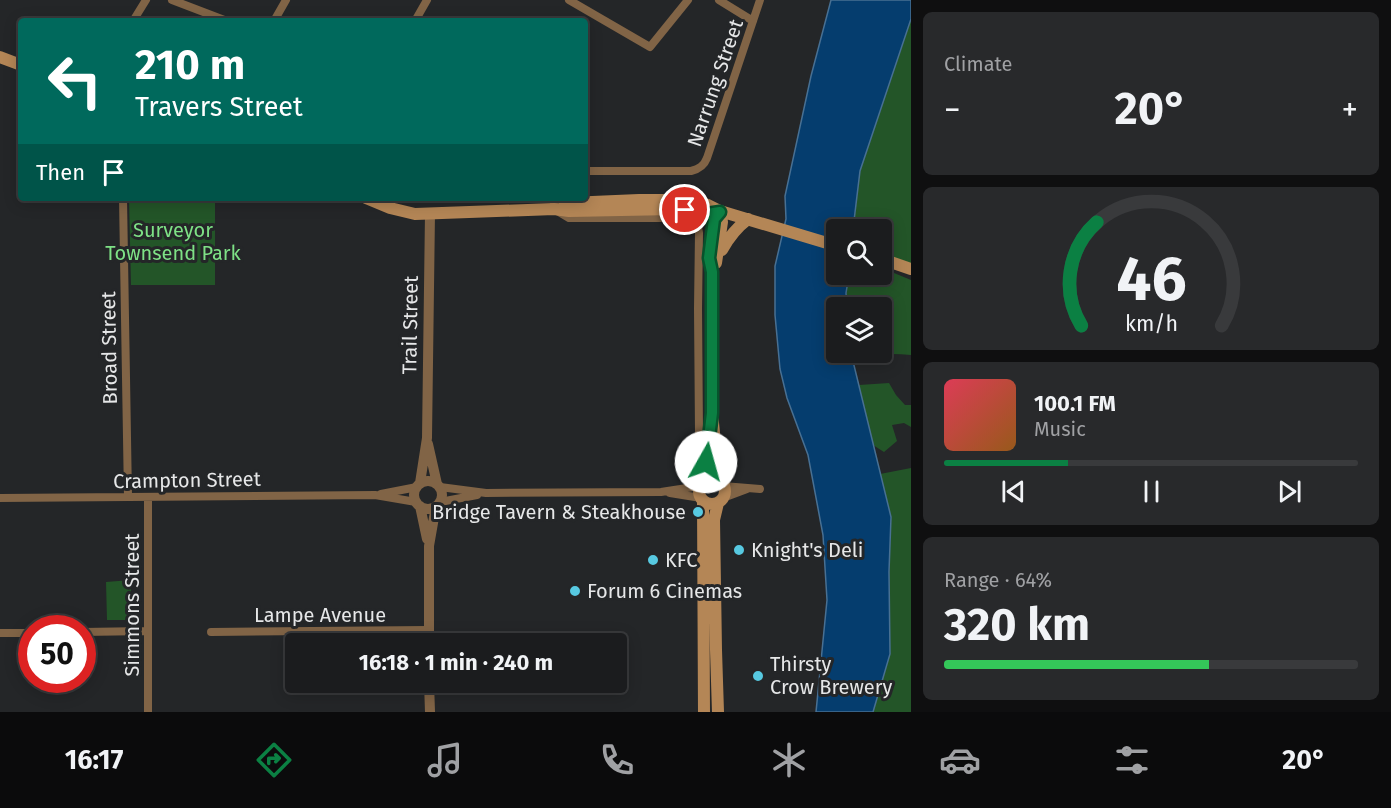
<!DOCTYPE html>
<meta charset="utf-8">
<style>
body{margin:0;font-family:"Fira Sans",sans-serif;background:#28292b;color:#f1f3f6;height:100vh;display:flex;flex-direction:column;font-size:22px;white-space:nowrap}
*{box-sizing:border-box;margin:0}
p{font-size:20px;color:#a0a1a4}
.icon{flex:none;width:33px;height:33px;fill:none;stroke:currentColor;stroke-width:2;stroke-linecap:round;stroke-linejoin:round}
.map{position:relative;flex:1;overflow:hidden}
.sheet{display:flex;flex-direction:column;gap:12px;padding:12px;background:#0f0f10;width:480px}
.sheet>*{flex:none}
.hud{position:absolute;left:18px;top:18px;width:570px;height:183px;border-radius:6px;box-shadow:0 3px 15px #0003,0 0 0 2px #393a3c;background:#00695c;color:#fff;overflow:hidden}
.fabs{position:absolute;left:826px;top:219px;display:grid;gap:12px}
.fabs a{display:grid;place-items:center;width:66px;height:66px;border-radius:6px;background:#1b1c1e;box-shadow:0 3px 15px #0003,0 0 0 2px #393a3c;font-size:30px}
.speed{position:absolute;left:18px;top:615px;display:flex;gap:12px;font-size:30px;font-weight:700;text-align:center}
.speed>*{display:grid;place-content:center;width:78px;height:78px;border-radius:50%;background:#1b1c1e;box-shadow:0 3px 15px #0003,0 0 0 2px #393a3c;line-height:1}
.speed .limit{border:9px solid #d22;background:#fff;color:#111}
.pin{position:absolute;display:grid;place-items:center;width:51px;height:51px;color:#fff;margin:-26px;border:3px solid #fff;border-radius:50%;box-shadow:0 2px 6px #0007}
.me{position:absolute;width:66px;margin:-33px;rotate:7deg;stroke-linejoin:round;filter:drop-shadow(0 0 4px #0008)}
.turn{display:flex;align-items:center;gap:21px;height:126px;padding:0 18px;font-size:27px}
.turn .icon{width:78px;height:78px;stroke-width:2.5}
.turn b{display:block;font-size:42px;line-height:51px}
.then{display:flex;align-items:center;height:57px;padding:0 18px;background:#0003;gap:12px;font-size:22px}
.big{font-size:45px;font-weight:700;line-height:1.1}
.sheet .tile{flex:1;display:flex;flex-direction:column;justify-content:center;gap:9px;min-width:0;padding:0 21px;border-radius:9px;background:#28292b}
.sheet .dial{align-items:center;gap:0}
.dial svg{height:156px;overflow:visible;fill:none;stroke:#393a3c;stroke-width:7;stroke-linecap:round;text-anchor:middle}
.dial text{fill:#f1f3f6;stroke:none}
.song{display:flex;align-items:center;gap:18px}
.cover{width:72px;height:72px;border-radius:9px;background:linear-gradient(135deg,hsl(350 70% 55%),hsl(30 70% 35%))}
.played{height:6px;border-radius:3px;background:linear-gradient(90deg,#0b8043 30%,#393a3c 30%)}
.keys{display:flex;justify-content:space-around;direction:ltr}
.heat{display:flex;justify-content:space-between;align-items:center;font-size:33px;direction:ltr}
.charge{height:9px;border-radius:4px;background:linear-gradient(90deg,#34c759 64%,#393a3c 0)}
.trip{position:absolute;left:285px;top:633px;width:342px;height:60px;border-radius:6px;background:#1b1c1e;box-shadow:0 3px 15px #0003,0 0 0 2px #393a3c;font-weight:700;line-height:60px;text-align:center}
.dock{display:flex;height:96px;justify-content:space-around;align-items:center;background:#0b0b0c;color:#a0a1a4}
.dock .icon{width:42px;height:42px}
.dock .active{color:#0b8043}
.dock b{font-size:27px;color:#f1f3f6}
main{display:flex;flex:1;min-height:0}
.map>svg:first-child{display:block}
.green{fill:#235528}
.water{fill:#053d6e;stroke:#487093;stroke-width:1.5}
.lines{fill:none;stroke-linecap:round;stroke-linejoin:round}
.minor{stroke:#816446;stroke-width:8}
.tertiary{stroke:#816446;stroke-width:10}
.secondary{stroke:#b48656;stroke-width:12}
.route-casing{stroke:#07532c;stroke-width:15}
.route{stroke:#0b8043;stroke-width:10}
.poi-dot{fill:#57c9e1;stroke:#242628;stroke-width:2}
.labels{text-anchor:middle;stroke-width:6;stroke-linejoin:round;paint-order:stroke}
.street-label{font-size:20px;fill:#e6e7e8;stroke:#242628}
.park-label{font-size:20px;fill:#7ee186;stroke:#242628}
.poi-label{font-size:20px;fill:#e6e7e8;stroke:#242628;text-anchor:start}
</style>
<main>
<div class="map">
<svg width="911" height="712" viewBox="0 0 911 712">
<rect width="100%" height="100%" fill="#242628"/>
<path class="green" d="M 911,19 L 911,269 L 882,253 L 882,230 L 853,230 L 860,171 Z
M 129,198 L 215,198 L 215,285 L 131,285 Z
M 882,268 L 911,280 L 911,355 C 891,353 872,355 851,355 L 851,353 L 882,352 L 882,308 L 847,308 L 846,293 L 849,275 L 882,274 Z
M 889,383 L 896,395 L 905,405 L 911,405 L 911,427 L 904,423 L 892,425 L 897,441 L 884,452 L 873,445 L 859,385 Z
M 911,468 L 911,712 L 873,712 L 890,654 L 889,572 L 891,517 L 880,474 Z
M 131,580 L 131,620 L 107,620 L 106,582 Z"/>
<path class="water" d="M 831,0 L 911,0 L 911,19 L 860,171 L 853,229 L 837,230 L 837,274 L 849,275 L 846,293 L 847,307 L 837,308 L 837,352 L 851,353 L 891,517 L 889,572 L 890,654 L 873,712 L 816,712 L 827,600 L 823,535 L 808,455 L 787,398 L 780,369 L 775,315 L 775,266 L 786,219 L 785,196 L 811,76 Z"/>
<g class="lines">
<path class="minor" d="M 172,0 L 227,21
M 569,0 L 650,47 L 688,0
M 719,0 L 753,21
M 133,21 L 146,0
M 274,21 L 286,0
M 415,21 L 427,0
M 585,171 L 691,171 C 699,169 704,166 707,158 L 760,0
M 123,198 L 128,497
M 554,198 L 554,209 L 569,218 L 684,218 C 694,219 698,223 699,233 L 698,309 L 699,433 L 705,457
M 723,486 L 760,489
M 440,487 L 486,493 L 661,492 L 700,486
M 670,493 L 701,498
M 381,494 L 417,487
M 148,497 L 148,712
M 0,498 L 375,495 L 416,502
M 723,498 L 747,489
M 440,502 L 477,495
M 82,632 L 148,631
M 211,632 L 428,630
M 0,633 L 32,633"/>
<path class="tertiary" d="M 428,444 L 437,484
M414 495a14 14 0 1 1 28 0a14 14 0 1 1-28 0Z
M 420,483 L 427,438 L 430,213
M 420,506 L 427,539
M 429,644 L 429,546 L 436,506
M 429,682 L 430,712"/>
<path class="secondary" d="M 0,57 L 21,65
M 366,198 L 390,208 L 415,214 L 554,209 L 569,211 L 673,209 C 690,210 703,215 720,211
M 564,205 L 569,203 L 639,200 L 679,200 L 708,205 L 720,211 L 837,246
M 722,250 C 729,237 736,228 748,219
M 882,259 L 911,269
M 716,263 L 722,222 L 720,211
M699 491a13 13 0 1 1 26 0a13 13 0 1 1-26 0Z
M 704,480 L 709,438
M 719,481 L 712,413 L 712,272 L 709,258 L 714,219 L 720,211
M 703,501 L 704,712
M 718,503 L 714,520 L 716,650 L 718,712"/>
</g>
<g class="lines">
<defs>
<path id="route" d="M 685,210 L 707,214 L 720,212 L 714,219 L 709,258 L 712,272 L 712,413 L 706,462"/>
</defs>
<use href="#route" class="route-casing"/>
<use href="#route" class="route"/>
</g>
<g class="poi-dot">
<circle cx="698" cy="512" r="6"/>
<circle cx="739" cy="550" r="6"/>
<circle cx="653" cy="560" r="6"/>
<circle cx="575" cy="591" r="6"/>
<circle cx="758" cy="676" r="6"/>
</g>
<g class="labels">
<g class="street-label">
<text transform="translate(715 83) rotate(-71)" y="7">Narrung Street</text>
<text transform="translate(410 325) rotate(-89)" y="7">Trail Street</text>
<text transform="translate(109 348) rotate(-91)" y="7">Broad Street</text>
<text transform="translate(187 480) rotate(-1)" y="7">Crampton Street</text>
<text transform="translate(132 605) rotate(-90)" y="7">Simmons Street</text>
<text x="320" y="622">Lampe Avenue</text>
</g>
<g class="park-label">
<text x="173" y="237">Surveyor<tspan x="173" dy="23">Townsend Park</tspan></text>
</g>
<g class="poi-label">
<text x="686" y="519" text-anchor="end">Bridge Tavern &amp; Steakhouse</text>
<text x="751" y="557">Knight's Deli</text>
<text x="665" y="567">KFC</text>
<text x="587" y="598">Forum 6 Cinemas</text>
<text x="770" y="671">Thirsty<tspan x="770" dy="23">Crow Brewery</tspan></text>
</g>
</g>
</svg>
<div class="fabs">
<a><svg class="icon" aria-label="search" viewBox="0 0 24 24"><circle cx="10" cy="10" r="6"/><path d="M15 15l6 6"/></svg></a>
<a><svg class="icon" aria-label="layers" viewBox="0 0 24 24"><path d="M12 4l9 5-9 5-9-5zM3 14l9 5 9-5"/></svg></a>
</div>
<div class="speed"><div class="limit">50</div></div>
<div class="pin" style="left:685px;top:210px;background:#d93025"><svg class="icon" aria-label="arrive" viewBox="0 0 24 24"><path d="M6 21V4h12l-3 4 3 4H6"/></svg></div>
<svg class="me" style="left:706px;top:462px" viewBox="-20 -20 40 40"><circle r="19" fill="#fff"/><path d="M0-13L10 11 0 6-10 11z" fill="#0b8043"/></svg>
<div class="trip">16:18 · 1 min · 240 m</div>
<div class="hud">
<div class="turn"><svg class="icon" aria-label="left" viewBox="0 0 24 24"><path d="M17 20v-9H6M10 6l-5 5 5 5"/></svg><div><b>210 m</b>Travers Street</div></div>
<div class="then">Then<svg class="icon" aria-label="arrive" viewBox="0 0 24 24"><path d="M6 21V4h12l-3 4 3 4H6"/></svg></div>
</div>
</div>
<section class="sheet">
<div class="tile"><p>Climate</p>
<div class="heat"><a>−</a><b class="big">20°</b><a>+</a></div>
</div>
<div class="tile dial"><svg viewBox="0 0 100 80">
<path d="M14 69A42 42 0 1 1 86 69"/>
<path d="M14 69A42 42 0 0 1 22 16" stroke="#0b8043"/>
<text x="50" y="56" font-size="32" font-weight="700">46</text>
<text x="50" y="72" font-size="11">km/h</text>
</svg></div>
<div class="tile">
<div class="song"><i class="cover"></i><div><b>100.1 FM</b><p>Music</p></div></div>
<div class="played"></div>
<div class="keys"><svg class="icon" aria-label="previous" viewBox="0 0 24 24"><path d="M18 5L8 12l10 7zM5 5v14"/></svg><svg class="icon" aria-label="pause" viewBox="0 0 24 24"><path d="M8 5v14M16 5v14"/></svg><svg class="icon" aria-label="next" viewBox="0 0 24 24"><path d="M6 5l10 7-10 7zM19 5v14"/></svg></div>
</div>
<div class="tile"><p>Range · 64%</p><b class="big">320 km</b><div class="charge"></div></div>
</section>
</main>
<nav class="dock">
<b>16:17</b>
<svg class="icon active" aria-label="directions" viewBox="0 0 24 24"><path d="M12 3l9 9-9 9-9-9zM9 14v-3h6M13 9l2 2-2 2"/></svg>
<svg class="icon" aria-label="music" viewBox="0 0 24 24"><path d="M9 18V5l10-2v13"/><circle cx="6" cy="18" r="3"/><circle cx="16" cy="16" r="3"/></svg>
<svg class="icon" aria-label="phone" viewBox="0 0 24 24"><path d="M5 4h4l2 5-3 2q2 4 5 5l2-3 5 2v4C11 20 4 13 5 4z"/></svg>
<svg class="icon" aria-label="climate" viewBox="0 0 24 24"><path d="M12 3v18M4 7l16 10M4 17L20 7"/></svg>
<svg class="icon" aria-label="car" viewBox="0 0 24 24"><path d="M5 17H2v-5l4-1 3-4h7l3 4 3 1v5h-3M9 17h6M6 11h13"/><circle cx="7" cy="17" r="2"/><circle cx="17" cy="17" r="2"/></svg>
<svg class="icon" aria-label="filters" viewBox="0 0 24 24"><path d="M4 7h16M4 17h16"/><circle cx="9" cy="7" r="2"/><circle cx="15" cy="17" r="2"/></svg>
<b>20°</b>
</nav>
